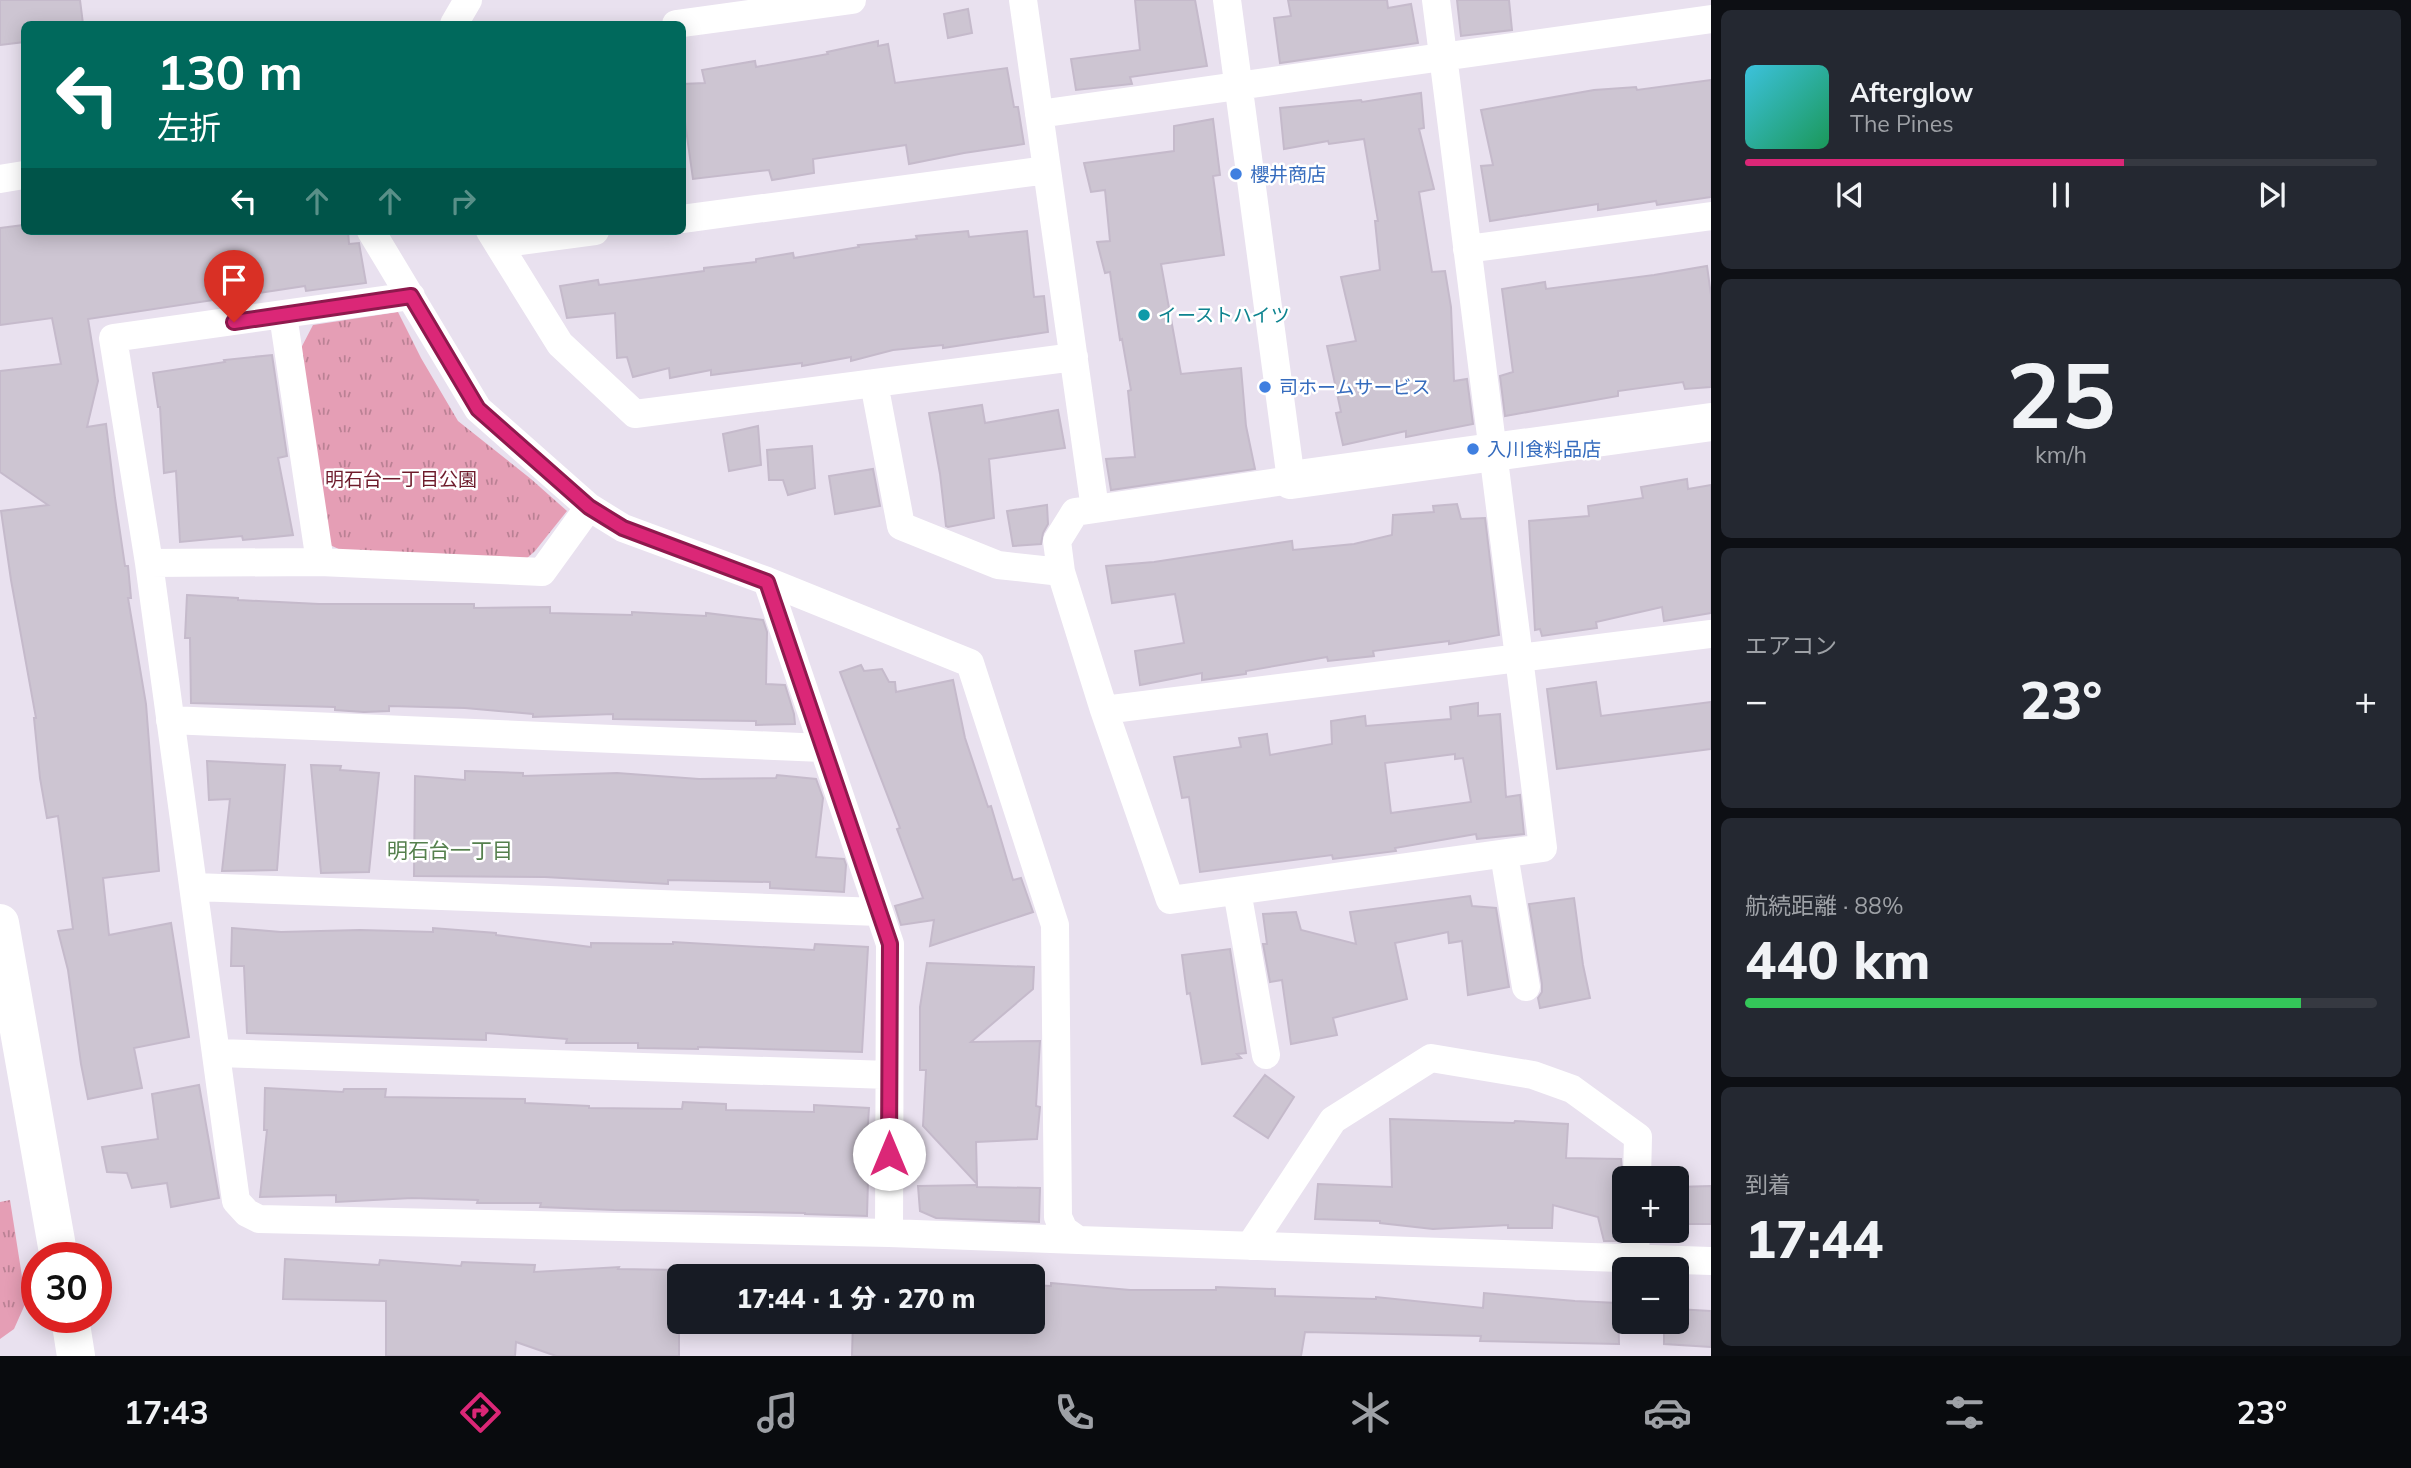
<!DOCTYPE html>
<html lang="ja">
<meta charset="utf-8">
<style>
body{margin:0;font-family:Mulish,"Noto Sans JP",sans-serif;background:#242831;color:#f1f3f6;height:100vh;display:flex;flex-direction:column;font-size:26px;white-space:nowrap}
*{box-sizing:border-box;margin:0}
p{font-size:23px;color:#9ea1a6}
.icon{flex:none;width:38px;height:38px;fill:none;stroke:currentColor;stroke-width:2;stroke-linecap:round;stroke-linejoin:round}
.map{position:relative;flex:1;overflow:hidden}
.drawer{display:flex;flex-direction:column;gap:10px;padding:10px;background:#0d0f14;width:700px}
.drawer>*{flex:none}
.hud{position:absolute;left:21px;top:21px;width:665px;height:214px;border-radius:10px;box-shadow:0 4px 18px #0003;background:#00695c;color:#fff;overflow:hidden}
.controls{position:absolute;left:1612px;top:1166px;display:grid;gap:14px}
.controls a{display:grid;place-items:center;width:77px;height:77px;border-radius:10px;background:#171b24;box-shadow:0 4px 18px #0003;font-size:35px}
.speed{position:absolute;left:21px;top:1242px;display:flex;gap:14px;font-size:35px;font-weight:700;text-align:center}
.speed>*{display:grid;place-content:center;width:91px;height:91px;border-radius:50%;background:#171b24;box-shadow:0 4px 18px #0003;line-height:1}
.speed .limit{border:10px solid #d22;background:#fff;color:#111}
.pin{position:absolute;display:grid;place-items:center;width:60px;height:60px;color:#fff;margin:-72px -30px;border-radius:50% 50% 50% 0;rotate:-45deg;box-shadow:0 0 7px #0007}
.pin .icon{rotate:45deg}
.me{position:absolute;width:77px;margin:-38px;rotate:0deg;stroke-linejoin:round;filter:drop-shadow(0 0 5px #0008)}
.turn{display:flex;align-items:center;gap:24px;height:147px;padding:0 21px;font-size:32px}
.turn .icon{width:91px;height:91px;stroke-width:2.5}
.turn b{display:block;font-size:49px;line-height:60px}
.lanes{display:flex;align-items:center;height:66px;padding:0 21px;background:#0003;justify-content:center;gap:35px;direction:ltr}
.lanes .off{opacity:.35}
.big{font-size:52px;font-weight:800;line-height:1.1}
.drawer .widget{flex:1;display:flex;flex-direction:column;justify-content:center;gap:10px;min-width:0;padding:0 24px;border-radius:10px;background:#242831}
.drawer .dial{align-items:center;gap:0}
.dial b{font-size:91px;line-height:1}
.song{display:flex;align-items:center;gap:21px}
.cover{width:84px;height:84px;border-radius:10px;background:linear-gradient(135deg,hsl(190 70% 55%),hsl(150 70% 35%))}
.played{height:7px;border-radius:4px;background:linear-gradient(90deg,#db2777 60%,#363941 60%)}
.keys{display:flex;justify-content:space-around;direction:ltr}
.heat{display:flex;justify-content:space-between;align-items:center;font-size:38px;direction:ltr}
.charge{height:10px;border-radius:5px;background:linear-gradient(90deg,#34c759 88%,#363941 0)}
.trip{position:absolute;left:667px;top:1264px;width:378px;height:70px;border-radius:10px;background:#171b24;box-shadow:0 4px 18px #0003;font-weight:800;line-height:70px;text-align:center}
.menu{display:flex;height:112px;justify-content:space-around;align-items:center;background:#090b0e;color:#9ea1a6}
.menu .icon{width:49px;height:49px}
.menu .selected{color:#db2777}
.menu b{font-size:32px;color:#f1f3f6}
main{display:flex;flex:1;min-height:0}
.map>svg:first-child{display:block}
.park{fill:url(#park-tufts)}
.building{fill:#cdc5d2;stroke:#c5bacb;stroke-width:2;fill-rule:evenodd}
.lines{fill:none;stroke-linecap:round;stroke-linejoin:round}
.street{stroke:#fff;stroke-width:28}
.secondary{stroke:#fff;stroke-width:38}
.route-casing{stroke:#8e194d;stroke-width:18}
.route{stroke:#db2777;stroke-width:12}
.shop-dot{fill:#3f7fe0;stroke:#fff;stroke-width:2.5}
.culture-dot{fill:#0f9aa8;stroke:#fff;stroke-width:2.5}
.labels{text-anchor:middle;stroke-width:5;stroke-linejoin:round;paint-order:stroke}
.shop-label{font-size:19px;fill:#366cbe;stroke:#fff;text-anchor:start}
.culture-label{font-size:19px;fill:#0d838f;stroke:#fff;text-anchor:start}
.park-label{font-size:19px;fill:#6e1b2b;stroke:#fff}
.neighbourhood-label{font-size:21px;fill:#55804d;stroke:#fff}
</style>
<main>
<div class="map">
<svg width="1711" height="1356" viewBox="0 0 1711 1356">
<defs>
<pattern id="park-tufts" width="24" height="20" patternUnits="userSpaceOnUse" patternTransform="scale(1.75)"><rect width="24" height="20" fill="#e59eb5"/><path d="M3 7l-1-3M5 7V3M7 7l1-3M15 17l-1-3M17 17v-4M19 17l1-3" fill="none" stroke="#ba8194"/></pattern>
</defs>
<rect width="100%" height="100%" fill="#e9e1ef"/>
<path class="park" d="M 398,312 L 421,358 L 458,421 L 531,479 L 567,511 L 535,551 L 524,561 L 358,558 L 330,545 L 300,350 L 313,325 Z
M 10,1200 L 26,1302 L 14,1329 L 0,1339 L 0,1202 Z"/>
<path class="building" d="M 0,0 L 80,0 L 83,24 L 24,24 L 24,42 L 0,45 Z
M 1135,0 L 1195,0 L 1207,66 L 1130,77 L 1132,84 L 1076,90 L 1071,59 L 1140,50 Z
M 1288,0 L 1387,0 L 1388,8 L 1411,4 L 1418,43 L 1280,63 L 1274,18 L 1291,16 Z
M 1457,0 L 1509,0 L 1512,30 L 1461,36 Z
M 968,9 L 972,33 L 948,38 L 944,14 Z
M 878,41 L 878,46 L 888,44 L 895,83 L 1007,68 L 1014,107 L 1018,107 L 1024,144 L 964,153 L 909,164 L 906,145 L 813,159 L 814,173 L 772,180 L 769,170 L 693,179 L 684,115 L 682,115 L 682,84 L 705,83 L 702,70 L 755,61 L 756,67 L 828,54 L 827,52 Z
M 1711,80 L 1711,197 L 1657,205 L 1656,201 L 1598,210 L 1598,204 L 1490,221 L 1481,166 L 1493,165 L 1481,110 L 1594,90 L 1636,87 L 1637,90 Z
M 1421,93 L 1424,128 L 1419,129 L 1434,189 L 1419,192 L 1432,272 L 1445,271 L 1451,307 L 1454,381 L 1467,379 L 1473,424 L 1406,437 L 1406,431 L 1343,445 L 1336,413 L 1341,412 L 1327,346 L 1356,341 L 1341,277 L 1380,270 L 1375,221 L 1378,221 L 1364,139 L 1329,144 L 1328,141 L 1284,149 L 1280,108 L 1361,100 L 1362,102 Z
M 1213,119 L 1220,175 L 1213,176 L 1224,255 L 1161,264 L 1181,374 L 1241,368 L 1246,426 L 1255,469 L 1111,490 L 1106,459 L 1135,457 L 1128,391 L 1131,390 L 1122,339 L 1120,340 L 1110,272 L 1105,273 L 1097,242 L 1110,241 L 1105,190 L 1091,192 L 1084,163 L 1174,151 L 1174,126 Z
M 24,225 L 24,231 L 348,231 L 349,244 L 359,243 L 366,283 L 306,291 L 305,286 L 88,319 L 98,381 L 87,427 L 106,424 L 115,498 L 125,566 L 128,566 L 131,598 L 128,598 L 146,704 L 159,871 L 103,878 L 109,935 L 171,923 L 189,1037 L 134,1048 L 142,1088 L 88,1099 L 81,1064 L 68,970 L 58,931 L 73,929 L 58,816 L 47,818 L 40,778 L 34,718 L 36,718 L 11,580 L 1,511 L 48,505 L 0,472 L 0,371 L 61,364 L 52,318 L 0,325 L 0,228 Z
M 968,231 L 969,237 L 1027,231 L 1034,297 L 1044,296 L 1048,332 L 943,348 L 943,345 L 893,350 L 851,361 L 851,357 L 802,366 L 802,363 L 711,375 L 711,370 L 670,378 L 669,368 L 633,377 L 627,357 L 617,358 L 615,313 L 567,318 L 560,286 L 598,280 L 599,285 L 704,271 L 704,268 L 756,262 L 756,259 L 793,253 L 794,258 L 859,247 L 858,245 L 917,239 L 916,236 Z
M 1707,266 L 1711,295 L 1711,387 L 1685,389 L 1683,382 L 1618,391 L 1618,396 L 1505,416 L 1500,376 L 1513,372 L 1502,289 L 1545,282 L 1546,289 L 1654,275 Z
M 272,355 L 287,456 L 278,458 L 293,535 L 243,540 L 242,536 L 180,542 L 176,471 L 164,473 L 160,407 L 158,407 L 153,373 L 225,362 L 224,360 Z
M 982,405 L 985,423 L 1058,410 L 1065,448 L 989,459 L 994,518 L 948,527 L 946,526 L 940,474 L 929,413 Z
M 758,426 L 761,465 L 729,471 L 723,434 Z
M 812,446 L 815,488 L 788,495 L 783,480 L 769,480 L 767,450 Z
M 873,469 L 880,506 L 835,514 L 829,476 Z
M 1687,479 L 1688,489 L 1711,485 L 1711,613 L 1664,621 L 1662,607 L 1596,622 L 1597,628 L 1542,636 L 1540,629 L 1535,630 L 1529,521 L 1589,516 L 1588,506 L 1643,498 L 1641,487 Z
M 1457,504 L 1461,519 L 1485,518 L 1499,635 L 1449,644 L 1449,641 L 1373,651 L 1374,656 L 1328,661 L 1327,657 L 1246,671 L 1246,674 L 1202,680 L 1202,673 L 1140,685 L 1135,651 L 1184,643 L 1175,594 L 1112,603 L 1106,566 L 1154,562 L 1292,541 L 1293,550 L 1354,544 L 1392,535 L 1393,515 L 1434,512 L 1433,506 Z
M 1047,505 L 1048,524 L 1043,533 L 1041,544 L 1013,546 L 1007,511 Z
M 187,595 L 238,598 L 238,600 L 319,604 L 474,604 L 474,608 L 550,607 L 550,613 L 632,615 L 632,612 L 706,616 L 706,613 L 763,620 L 767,632 L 766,684 L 785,685 L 794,714 L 795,724 L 756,725 L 756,721 L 613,719 L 613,714 L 533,717 L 533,714 L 465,708 L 389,706 L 389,711 L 364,712 L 335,710 L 335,707 L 191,703 L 190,638 L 185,638 Z
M 861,665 L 864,671 L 882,669 L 889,682 L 895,682 L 896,692 L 953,680 L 965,738 L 988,807 L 991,806 L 1013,880 L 1021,878 L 1033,912 L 930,946 L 934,920 L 901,925 L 895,906 L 923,898 L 897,829 L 900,828 L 840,672 Z
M 1596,682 L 1601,716 L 1711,702 L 1711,749 L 1557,769 L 1547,689 Z
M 1478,703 L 1478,716 L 1500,714 L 1506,797 L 1520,795 L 1524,834 L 1477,839 L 1476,834 L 1395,848 L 1396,851 L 1333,859 L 1332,855 L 1200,872 L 1189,797 L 1182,798 L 1174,757 L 1241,747 L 1239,738 L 1267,734 L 1270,755 L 1332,744 L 1331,721 L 1365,716 L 1366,726 L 1451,719 L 1450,707 ZM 1455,754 L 1455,759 L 1463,758 L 1471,802 L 1391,813 L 1385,763 Z
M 207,761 L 285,765 L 277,870 L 222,871 L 230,799 L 209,800 Z
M 311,765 L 341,766 L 340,770 L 379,773 L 369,872 L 321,873 Z
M 465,771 L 523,773 L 523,776 L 617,773 L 699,779 L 776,778 L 777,775 L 816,779 L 823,798 L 816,857 L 844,859 L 846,865 L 844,892 L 770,888 L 770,882 L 668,880 L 668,884 L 545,877 L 414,876 L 415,776 L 465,780 Z
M 1470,896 L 1472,906 L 1496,908 L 1509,987 L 1468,995 L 1462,941 L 1449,943 L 1448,932 L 1395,943 L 1407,999 L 1333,1018 L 1337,1035 L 1291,1044 L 1282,980 L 1270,982 L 1263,944 L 1267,944 L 1263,914 L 1296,912 L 1301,930 L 1356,944 L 1350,912 Z
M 1574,898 L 1583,965 L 1590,998 L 1540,1008 L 1538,998 L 1542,992 L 1542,984 L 1529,904 Z
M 232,928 L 281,932 L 360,930 L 433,932 L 433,928 L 496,933 L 496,935 L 591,947 L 591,943 L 673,944 L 673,942 L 814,950 L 815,944 L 868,947 L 862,1052 L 698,1047 L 698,1049 L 638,1048 L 638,1043 L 566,1043 L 567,1039 L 486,1033 L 486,1040 L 247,1033 L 244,966 L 231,966 Z
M 1230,949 L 1246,1053 L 1237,1054 L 1241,1058 L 1202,1064 L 1190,993 L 1187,994 L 1182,955 Z
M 927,963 L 1034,967 L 1033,989 L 971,1042 L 1040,1041 L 1036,1106 L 1040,1107 L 1037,1139 L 976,1142 L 977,1184 L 923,1126 L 926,1070 L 920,1070 L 920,1007 Z
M 1265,1075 L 1294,1097 L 1268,1138 L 1234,1116 Z
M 199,1085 L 219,1198 L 171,1207 L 167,1183 L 132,1188 L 127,1173 L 107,1172 L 102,1147 L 158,1139 L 152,1094 Z
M 265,1088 L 343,1092 L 344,1089 L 386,1089 L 385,1097 L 525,1099 L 525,1103 L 589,1106 L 589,1108 L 682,1109 L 683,1102 L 726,1104 L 726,1110 L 814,1112 L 814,1105 L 869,1108 L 864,1180 L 868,1181 L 867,1216 L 805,1214 L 805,1213 L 614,1210 L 540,1207 L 541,1203 L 477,1203 L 478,1200 L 412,1198 L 336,1202 L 336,1195 L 260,1197 L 267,1130 L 264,1130 Z
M 1390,1119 L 1514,1123 L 1515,1121 L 1568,1124 L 1566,1158 L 1621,1159 L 1623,1186 L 1616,1241 L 1604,1241 L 1598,1217 L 1553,1205 L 1552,1228 L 1508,1228 L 1508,1225 L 1433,1229 L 1380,1223 L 1380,1221 L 1315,1219 L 1318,1184 L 1392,1187 Z
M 977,1185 L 977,1187 L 1040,1188 L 1039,1222 L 936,1218 L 920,1211 L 918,1186 Z
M 1711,1186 L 1711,1224 L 1676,1224 L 1676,1187 Z
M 285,1259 L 379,1265 L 380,1260 L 461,1266 L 462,1262 L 535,1265 L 534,1272 L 619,1267 L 618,1269 L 679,1270 L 679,1356 L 556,1356 L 516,1342 L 515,1356 L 386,1356 L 386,1301 L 283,1299 Z
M 1051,1283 L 1130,1290 L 1216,1290 L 1216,1287 L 1275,1289 L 1275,1296 L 1376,1299 L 1376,1297 L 1483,1308 L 1484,1293 L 1575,1301 L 1618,1303 L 1619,1344 L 1480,1341 L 1481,1336 L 1305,1332 L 1301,1356 L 852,1356 L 853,1321 L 1032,1321 L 1032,1285 L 1051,1286 Z
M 1676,1309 L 1711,1311 L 1711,1347 L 1664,1344 L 1664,1321 L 1676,1321 Z"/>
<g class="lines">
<path class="street" d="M 1023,0 L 1095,509
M 454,24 L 468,0
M 676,24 L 852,0
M 1039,114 L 1711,19
M 0,179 L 24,175
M 682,219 L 1047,170
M 371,231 L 478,409 L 589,507 L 623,528 L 767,581 L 970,663 L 1055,925 L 1058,1217 L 1064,1230 L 1078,1240 L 1711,1261
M 490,231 L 560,344 L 635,414 L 1074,357
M 498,244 L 595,231
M 1467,249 L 1711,216
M 411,296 L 113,338 L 149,563 L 236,1201 L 247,1213 L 259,1219 L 889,1233 L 1078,1240
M 283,315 L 320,562
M 874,383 L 901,526 L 998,565 L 1061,572 L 1104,710 L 1711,634
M 149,563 L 320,562 L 542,572 L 589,507
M 1061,572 L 1057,541 L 1075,512 L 1291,480 L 1227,0
M 767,581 L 890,944 L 889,1233
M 1104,710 L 1170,900 L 1543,848 L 1436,0
M 170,720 L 823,748
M 1504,854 L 1526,987
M 194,887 L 879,912
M 1237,891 L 1266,1055
M 218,1053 L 889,1075
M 1250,1246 L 1333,1120 L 1431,1058 L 1533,1075 L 1572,1089 L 1638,1137 L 1637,1178
M 1635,1258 L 1636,1230"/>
<path class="secondary" d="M 1291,480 L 1711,422
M 0,923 L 59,1258
M 70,1318 L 76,1356"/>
</g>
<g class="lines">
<defs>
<path id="route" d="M 234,322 L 411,296 L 478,409 L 589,507 L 623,528 L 767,582 L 890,944 L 889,1154"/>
</defs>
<use href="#route" class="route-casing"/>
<use href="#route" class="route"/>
</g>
<g class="shop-dot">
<circle cx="1236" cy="174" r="7"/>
<circle cx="1265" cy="387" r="7"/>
<circle cx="1473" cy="449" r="7"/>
</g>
<circle class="culture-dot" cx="1144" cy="315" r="7"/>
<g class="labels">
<g class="shop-label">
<text x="1250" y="181">櫻井商店</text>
<text x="1279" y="394">司ホームサービス</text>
<text x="1487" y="456">入川食料品店</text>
</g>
<g class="culture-label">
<text x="1158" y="322">イーストハイツ</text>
</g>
<g class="park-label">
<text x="401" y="486">明石台一丁目公園</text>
</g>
<g class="neighbourhood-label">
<text x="450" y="858">明石台一丁目</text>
</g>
</g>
</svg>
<div class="controls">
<a>+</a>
<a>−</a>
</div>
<div class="speed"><div class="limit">30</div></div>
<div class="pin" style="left:234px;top:322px;background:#d93025"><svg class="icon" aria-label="arrive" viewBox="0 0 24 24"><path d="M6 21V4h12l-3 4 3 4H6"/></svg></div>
<svg class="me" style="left:889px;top:1154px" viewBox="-20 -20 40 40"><circle r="19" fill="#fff"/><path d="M0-13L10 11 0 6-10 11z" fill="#db2777"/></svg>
<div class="trip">17:44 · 1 分 · 270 m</div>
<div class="hud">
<div class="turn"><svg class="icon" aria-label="left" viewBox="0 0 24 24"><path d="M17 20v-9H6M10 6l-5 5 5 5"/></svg><div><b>130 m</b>左折</div></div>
<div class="lanes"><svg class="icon" aria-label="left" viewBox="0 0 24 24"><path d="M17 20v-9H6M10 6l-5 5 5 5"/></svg><svg class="icon off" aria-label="ahead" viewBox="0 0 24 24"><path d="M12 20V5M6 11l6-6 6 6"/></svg><svg class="icon off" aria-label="ahead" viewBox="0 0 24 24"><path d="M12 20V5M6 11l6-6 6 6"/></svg><svg class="icon off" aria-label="right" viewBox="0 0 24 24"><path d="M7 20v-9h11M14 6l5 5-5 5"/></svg></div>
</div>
</div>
<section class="drawer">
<div class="widget">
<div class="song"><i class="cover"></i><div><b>Afterglow</b><p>The Pines</p></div></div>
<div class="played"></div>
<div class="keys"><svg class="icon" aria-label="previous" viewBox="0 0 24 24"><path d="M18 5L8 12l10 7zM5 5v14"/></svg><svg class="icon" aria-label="pause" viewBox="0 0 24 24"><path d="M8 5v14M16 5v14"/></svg><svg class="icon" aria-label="next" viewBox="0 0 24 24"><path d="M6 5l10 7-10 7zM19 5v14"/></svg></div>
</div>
<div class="widget dial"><b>25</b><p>km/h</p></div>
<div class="widget"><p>エアコン</p>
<div class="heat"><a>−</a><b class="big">23°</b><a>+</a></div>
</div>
<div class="widget"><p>航続距離 · 88%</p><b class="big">440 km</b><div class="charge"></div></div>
<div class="widget"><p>到着</p><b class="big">17:44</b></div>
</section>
</main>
<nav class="menu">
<b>17:43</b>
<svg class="icon selected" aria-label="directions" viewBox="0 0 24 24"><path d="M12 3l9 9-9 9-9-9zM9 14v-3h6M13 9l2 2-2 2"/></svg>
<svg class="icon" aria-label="music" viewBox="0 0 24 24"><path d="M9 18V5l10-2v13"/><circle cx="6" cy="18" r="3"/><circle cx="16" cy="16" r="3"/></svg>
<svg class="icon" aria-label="phone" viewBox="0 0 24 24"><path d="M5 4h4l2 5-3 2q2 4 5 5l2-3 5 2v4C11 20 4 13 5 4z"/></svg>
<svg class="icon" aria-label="climate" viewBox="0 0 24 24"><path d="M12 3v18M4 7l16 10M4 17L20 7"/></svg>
<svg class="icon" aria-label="car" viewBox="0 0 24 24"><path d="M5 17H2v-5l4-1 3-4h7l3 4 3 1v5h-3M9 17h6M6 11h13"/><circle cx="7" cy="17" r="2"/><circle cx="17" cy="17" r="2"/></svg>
<svg class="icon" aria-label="filters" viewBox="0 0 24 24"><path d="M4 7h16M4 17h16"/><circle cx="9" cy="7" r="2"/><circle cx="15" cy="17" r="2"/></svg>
<b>23°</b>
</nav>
